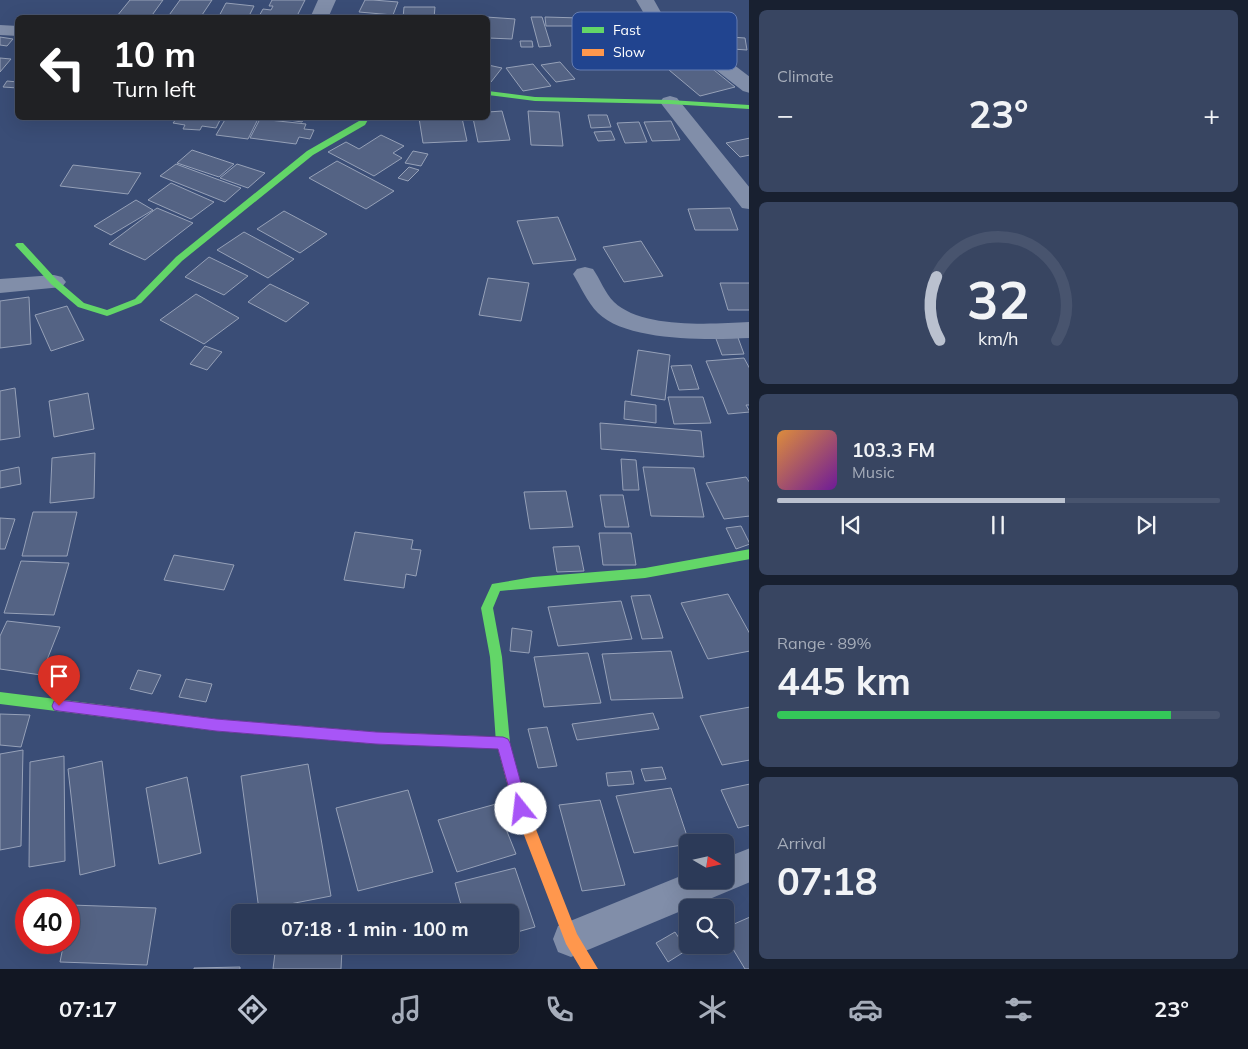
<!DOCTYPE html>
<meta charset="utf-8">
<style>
body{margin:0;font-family:Mulish,sans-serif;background:#384561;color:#f1f3f6;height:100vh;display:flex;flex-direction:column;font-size:19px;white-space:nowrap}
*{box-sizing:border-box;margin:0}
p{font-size:16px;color:#a6adba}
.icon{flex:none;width:28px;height:28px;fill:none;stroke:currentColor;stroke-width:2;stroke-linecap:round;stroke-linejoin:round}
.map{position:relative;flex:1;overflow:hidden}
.sheet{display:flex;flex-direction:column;gap:10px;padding:10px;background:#182030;width:499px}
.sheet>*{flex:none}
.banner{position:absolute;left:15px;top:15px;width:475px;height:105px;border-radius:8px;box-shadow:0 5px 20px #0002,0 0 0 1px #48546e;background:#202124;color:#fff;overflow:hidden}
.needle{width:32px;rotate:99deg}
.buttons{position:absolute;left:679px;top:834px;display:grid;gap:10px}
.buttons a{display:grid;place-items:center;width:55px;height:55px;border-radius:8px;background:#2c3a58;box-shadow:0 5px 20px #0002,0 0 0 1px #48546e;font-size:25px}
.speed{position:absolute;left:15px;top:889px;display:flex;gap:10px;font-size:25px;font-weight:700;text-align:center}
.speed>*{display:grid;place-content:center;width:65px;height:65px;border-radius:50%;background:#2c3a58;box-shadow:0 5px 20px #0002,0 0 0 1px #48546e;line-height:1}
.speed .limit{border:8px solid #d22;background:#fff;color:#111}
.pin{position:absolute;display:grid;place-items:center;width:42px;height:42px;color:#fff;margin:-51px -21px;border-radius:50% 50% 50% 0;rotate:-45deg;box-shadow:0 0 5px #0007}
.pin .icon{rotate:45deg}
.me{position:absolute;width:55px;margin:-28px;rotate:344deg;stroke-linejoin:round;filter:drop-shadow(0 0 4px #0008)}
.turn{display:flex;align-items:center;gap:18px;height:105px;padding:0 15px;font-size:22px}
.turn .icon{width:65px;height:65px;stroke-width:2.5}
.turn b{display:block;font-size:35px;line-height:42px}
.big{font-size:38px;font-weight:700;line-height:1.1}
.sheet .widget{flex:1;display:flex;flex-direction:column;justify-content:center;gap:8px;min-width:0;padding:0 18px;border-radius:8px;background:#384561}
.sheet .dial{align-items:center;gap:0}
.dial svg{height:130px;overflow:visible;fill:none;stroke:#48546e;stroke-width:7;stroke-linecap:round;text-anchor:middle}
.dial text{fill:#f1f3f6;stroke:none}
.song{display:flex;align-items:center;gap:15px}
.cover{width:60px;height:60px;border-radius:8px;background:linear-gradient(135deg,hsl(30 70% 55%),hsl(280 70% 35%))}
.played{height:5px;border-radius:2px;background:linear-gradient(90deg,#bac1cf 65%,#48546e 65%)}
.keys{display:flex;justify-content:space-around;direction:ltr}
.heat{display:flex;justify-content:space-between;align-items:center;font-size:28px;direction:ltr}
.charge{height:8px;border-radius:4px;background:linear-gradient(90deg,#34c759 89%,#48546e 0)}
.trip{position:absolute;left:231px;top:904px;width:288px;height:50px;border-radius:8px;background:#2c3a58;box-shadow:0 5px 20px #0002,0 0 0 1px #48546e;font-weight:700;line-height:50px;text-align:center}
.dock{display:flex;height:80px;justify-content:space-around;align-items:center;background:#121723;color:#a6adba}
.dock .icon{width:35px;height:35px}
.dock .selected{color:#bac1cf}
.dock b{font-size:22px;color:#f1f3f6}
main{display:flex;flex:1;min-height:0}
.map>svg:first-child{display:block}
.building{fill:#546384;stroke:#96a1b8}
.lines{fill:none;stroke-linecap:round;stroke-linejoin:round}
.street{fill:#818ea9;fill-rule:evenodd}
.fast{fill:#63d668;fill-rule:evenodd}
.slow{fill:#ff974d;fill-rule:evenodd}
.route{fill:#a855f7;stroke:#6d37a1}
.key{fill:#21448f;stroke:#647cb1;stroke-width:1}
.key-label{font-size:14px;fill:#fff}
</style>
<main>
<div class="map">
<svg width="750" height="969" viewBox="0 0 750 969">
<rect width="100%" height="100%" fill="#3a4d76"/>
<path class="building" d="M 130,0 L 163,0 L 150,18 L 117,16 Z
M 180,0 L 212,0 L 200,18 L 167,18 Z
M 272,0 L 305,0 L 296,18 L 258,18 L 263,9 L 271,10 L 273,6 L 269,6 Z
M 365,0 L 373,0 L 398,2 L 393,15 L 359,12 Z
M 226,3 L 254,6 L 248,18 L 218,18 Z
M 404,7 L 435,7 L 434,18 L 403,18 Z
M 486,17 L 515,19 L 512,39 L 488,38 L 488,18 Z
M 531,17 L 542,17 L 551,46 L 539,47 Z
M 545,17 L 581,18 L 582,26 L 546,26 Z
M 716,36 L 745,38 L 747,50 L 718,48 Z
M 0,37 L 13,39 L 7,46 L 0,45 Z
M 520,41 L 532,41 L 533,47 L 521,47 Z
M 0,58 L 11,59 L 0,72 Z
M 560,62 L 575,79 L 556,82 L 541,65 Z
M 704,62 L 735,87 L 700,96 L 669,70 Z
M 533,64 L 551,86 L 523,91 L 506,68 Z
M 488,65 L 502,68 L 491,82 L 488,82 Z
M 7,81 L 18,82 L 18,88 L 3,87 Z
M 502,111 L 510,140 L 478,142 L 473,118 L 488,118 L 488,112 Z
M 528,111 L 559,112 L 563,146 L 531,145 Z
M 588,115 L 607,115 L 611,127 L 591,128 Z
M 177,118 L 221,118 L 216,128 L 202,126 L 200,130 L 183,129 L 185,125 L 173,123 Z
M 226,118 L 242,118 L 258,119 L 248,139 L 216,135 Z
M 277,118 L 304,118 L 302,122 Z
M 419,118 L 462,118 L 467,141 L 423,143 Z
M 260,119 L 306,124 L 304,129 L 314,130 L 310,139 L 299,137 L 296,144 L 250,138 Z
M 671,121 L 680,140 L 652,141 L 644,122 Z
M 639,122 L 647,142 L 625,143 L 617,123 Z
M 611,131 L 615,140 L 598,141 L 594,132 Z
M 381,135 L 404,146 L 393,153 L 402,158 L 374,176 L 328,152 L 346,142 L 359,149 Z
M 750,138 L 750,155 L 740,157 L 726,143 Z
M 192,150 L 234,164 L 219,177 L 177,163 Z
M 413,151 L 428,154 L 421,166 L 405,163 Z
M 337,161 L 394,191 L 366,209 L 309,178 Z
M 176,164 L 241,188 L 225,202 L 160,176 Z
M 237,164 L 265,173 L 248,188 L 220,178 Z
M 73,165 L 141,173 L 128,194 L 60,186 Z
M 409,167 L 419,170 L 408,181 L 398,178 Z
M 171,183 L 214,202 L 191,219 L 148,200 Z
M 136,200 L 153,210 L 111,235 L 94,226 Z
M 157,208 L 193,223 L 145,260 L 109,244 Z
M 730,208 L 738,230 L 695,230 L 688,209 Z
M 284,211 L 327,234 L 300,253 L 257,229 Z
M 558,217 L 576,260 L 533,264 L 517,221 Z
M 244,232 L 294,259 L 268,278 L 217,250 Z
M 641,241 L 663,276 L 624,282 L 603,247 Z
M 209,257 L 248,276 L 224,295 L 185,277 Z
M 488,278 L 529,283 L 521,321 L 479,315 Z
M 720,283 L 750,283 L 750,310 L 728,310 Z
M 270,284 L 309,303 L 286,322 L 248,302 Z
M 196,294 L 239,318 L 204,344 L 160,320 Z
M 29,297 L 31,344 L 0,348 L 0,301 Z
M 67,306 L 84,340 L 51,351 L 35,315 Z
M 737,335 L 744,354 L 722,355 L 715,336 Z
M 205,346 L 222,352 L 207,370 L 190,364 Z
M 638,350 L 670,355 L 665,400 L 631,395 Z
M 744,358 L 750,369 L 750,405 L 746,405 L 750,412 L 728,414 L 706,361 Z
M 691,365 L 699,389 L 679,390 L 671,366 Z
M 15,388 L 20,437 L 0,440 L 0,391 Z
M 88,393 L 94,429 L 54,437 L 49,401 Z
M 668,397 L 703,397 L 711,423 L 674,424 Z
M 625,401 L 656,405 L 656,423 L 624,419 Z
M 600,423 L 701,431 L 704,457 L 601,449 Z
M 95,453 L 94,498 L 50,503 L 52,458 Z
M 621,459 L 636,460 L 639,490 L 623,490 Z
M 19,467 L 21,484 L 0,488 L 0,471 Z
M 643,467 L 694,468 L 704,517 L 651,516 Z
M 746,477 L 750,483 L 750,516 L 724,519 L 706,483 Z
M 566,491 L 573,527 L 530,529 L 524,492 Z
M 600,495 L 623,495 L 629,527 L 605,527 Z
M 33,512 L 77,512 L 67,556 L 22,556 Z
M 0,518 L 15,519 L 5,549 L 0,549 Z
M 741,526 L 750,544 L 736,549 L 726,528 Z
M 355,532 L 413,540 L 411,549 L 421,550 L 416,576 L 406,574 L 404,588 L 344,580 Z
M 599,533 L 631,533 L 636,565 L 603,565 Z
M 579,546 L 584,571 L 557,572 L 553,547 Z
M 174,555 L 234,565 L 224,590 L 164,580 Z
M 21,561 L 69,563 L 54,615 L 4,613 Z
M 728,594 L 750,634 L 750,651 L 708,659 L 681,603 Z
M 650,595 L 663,638 L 642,639 L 631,596 Z
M 621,601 L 632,639 L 558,646 L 548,607 Z
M 7,621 L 60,627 L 41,675 L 0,669 L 0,636 Z
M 512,628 L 532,631 L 529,653 L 510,651 Z
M 671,651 L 683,698 L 611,700 L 602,654 Z
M 588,653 L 601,703 L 544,707 L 534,657 Z
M 138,670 L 161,675 L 152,694 L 130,689 Z
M 186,679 L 212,684 L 206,702 L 179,697 Z
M 750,707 L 750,760 L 722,765 L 700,716 Z
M 653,713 L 659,729 L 577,740 L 572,724 Z
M 0,714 L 30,715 L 21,747 L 0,745 Z
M 547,727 L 557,766 L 538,768 L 528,729 Z
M 23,750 L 21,846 L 0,850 L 0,754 Z
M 64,756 L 65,861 L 29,867 L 30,762 Z
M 102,761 L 115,866 L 80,875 L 68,769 Z
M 308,764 L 331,896 L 259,910 L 241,776 Z
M 662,767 L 666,779 L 645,781 L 641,769 Z
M 631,771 L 634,784 L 608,786 L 606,773 Z
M 187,777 L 201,853 L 159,864 L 146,788 Z
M 750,784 L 750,825 L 738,828 L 721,790 Z
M 671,788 L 689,842 L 688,844 L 634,853 L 616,796 Z
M 408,790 L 433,872 L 358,891 L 336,808 Z
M 600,800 L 625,885 L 582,891 L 559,805 Z
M 496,804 L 516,854 L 457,872 L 438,820 Z
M 515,868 L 535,927 L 510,934 L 510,912 L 463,912 L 455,883 Z
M 71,905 L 156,908 L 147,965 L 60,962 L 64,942 L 69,942 L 69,918 Z
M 750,917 L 750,969 L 745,969 L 725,936 L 725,928 Z
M 675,932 L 687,950 L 668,962 L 656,943 Z
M 276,945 L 342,949 L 341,969 L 273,969 Z
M 240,967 L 240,969 L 194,969 L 194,968 Z"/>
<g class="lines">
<path class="street" d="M 318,0 L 336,0 L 328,18 L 310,18 Z
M 636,0 L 654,0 L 663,16 L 680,37 L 717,52 L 750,77 L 750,93 L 743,91 L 703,60 L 668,45 L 649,22 Z
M 0,25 L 18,26 L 18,36 L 0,35 Z
M 670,96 L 677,98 L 750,188 L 750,209 L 742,208 L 663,106 L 660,102 L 663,98 Z
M 585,267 L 593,269 C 600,279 605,293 614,302 C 642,329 713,324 750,322 L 750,338 C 710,340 627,342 598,313 C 587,302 581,287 573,274 L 577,269 Z
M 54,275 L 62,277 L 66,282 L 62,287 L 0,293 L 0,279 Z
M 750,848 L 750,882 L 571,957 L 558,952 L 553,939 L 558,926 L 688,873 L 688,880 L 725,880 L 725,858 Z"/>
<path class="fast" d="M 488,91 L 535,97 L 670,100 L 750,105 L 750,109 L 670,104 L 535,101 L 488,95 Z
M 361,118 L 369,118 L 365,125 L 313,155 L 182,261 L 141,303 L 110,315 L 107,316 L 78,307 L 51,284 L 15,245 L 17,243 L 23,243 L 57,280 L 84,303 L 107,310 L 135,299 L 176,257 L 307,151 L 359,121 Z
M 750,549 L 750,559 L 645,578 L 500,591 L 493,608 L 502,657 L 510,743 L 508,747 L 503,749 L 498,747 L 496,743 L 490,657 L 481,608 L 492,584 L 533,577 L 645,568 Z
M 0,692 L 216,719 L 376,732 L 481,736 L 486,738 L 488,742 L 486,746 L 481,748 L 376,744 L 216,731 L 0,704 Z"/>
<path class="slow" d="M 481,736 L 508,739 L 528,809 L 577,934 L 598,969 L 581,969 L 566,944 L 514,809 L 498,749 L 476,746 L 474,742 L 476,738 Z"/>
</g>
<path class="route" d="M 59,700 L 216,719 L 376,732 L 503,737 L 508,739 L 510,743 L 528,809 L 526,814 L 521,816 L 516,814 L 498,749 L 376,744 L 216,731 L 59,711 L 54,710 L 52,706 L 54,701 Z"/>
<rect x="572" y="12" width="165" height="58" rx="8" class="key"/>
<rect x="582" y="27" width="22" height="6" fill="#63d668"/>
<rect x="582" y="49" width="22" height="7" fill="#ff974d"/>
<g class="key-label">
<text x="613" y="35">Fast</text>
<text x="613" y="57">Slow</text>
</g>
</svg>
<div class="buttons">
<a><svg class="needle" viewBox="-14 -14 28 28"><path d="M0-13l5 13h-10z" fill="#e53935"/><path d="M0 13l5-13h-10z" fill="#a6adba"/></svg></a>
<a><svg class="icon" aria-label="search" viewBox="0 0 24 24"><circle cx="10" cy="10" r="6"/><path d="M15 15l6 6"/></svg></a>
</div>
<div class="speed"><div class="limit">40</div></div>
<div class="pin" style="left:59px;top:706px;background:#d93025"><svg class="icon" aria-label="arrive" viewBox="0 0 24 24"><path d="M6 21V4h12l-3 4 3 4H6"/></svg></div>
<svg class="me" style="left:521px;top:809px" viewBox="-20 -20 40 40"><circle r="19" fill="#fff"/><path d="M0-13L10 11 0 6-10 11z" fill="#a855f7"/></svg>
<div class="trip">07:18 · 1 min · 100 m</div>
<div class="banner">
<div class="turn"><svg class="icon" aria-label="left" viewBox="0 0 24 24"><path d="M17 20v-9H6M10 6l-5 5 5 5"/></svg><div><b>10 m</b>Turn left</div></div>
</div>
</div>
<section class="sheet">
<div class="widget"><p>Climate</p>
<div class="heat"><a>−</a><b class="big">23°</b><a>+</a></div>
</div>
<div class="widget dial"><svg viewBox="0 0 100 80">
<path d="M14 69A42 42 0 1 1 86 69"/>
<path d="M14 69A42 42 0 0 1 12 30" stroke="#bac1cf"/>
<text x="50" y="56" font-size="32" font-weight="700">32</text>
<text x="50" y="72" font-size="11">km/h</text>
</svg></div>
<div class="widget">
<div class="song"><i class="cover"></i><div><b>103.3 FM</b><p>Music</p></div></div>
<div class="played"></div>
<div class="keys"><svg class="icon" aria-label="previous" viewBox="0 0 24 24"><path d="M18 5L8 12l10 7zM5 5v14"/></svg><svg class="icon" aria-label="pause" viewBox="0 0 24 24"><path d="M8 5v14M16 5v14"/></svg><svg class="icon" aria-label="next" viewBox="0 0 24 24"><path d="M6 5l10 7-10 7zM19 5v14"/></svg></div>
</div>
<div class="widget"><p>Range · 89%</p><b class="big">445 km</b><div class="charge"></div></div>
<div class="widget"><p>Arrival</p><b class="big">07:18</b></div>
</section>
</main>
<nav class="dock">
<b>07:17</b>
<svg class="icon selected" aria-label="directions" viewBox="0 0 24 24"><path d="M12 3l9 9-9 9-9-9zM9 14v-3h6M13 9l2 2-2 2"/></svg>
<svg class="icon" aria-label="music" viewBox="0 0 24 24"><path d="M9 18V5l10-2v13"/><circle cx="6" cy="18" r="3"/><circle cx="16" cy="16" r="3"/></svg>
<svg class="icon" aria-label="phone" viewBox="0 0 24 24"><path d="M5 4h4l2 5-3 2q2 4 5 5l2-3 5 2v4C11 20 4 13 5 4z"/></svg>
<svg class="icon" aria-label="climate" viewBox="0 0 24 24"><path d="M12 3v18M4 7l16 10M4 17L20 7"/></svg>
<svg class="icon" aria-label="car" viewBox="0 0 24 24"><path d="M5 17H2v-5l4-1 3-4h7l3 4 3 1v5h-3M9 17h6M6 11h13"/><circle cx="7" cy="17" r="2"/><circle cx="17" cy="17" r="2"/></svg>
<svg class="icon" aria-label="filters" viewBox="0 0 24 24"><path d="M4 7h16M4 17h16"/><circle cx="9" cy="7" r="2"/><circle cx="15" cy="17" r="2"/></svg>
<b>23°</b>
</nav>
